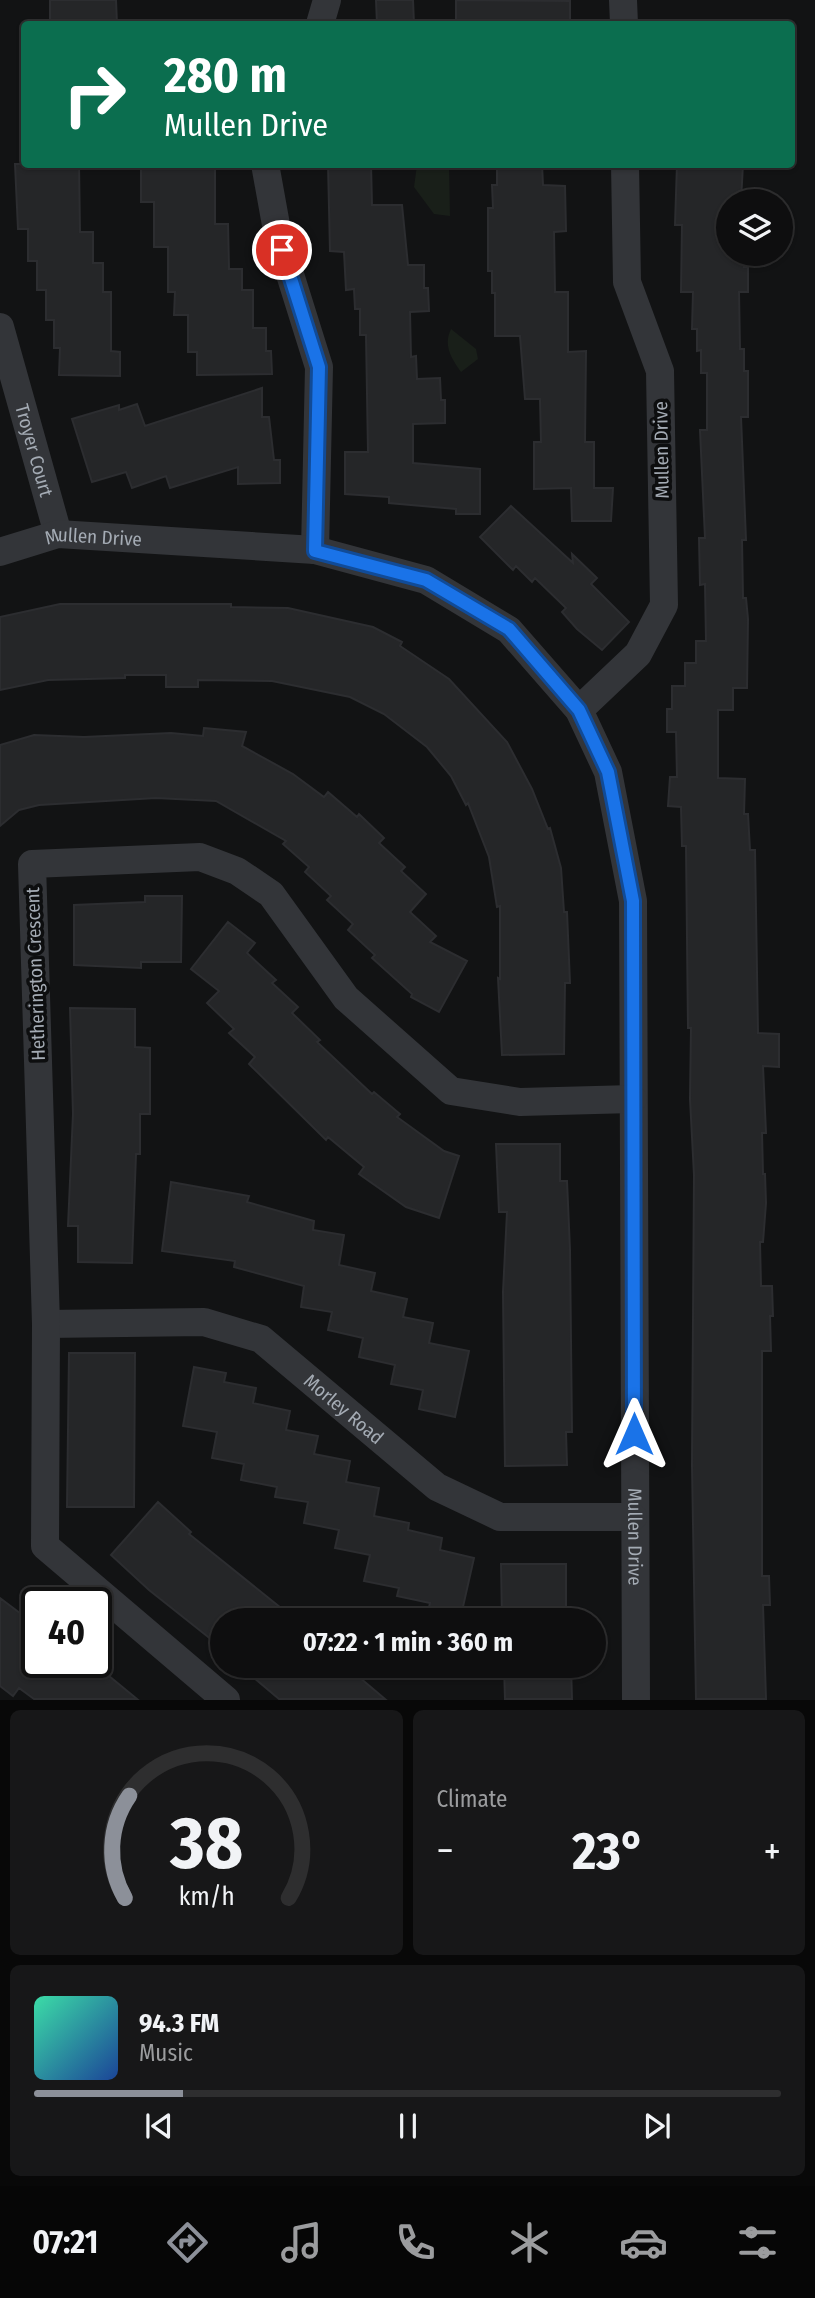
<!DOCTYPE html>
<meta charset="utf-8">
<style>
body{margin:0;font-family:"Fira Sans Condensed",sans-serif;background:#171718;color:#f1f3f6;height:100vh;display:flex;flex-direction:column;font-size:26px;white-space:nowrap}
*{box-sizing:border-box;margin:0}
p{font-size:23px;color:#9b9c9e}
.icon{flex:none;width:38px;height:38px;fill:none;stroke:currentColor;stroke-width:2;stroke-linecap:round;stroke-linejoin:round}
.map{position:relative;height:1700px;overflow:hidden}
.details{display:flex;flex-direction:column;gap:10px;padding:10px;background:#080808;flex:1}
.details>*{flex:none}
.hud{position:absolute;left:21px;top:21px;width:774px;height:147px;border-radius:7px;box-shadow:0 2px 5px #0004,0 0 0 2px #2e2e2f;background:#0b6e4f;color:#fff;overflow:hidden}
.tools{position:absolute;left:716px;top:189px;display:grid;gap:14px}
.tools a{display:grid;place-items:center;width:77px;height:77px;border-radius:50%;background:#0e0e0f;box-shadow:0 2px 5px #0004,0 0 0 2px #2e2e2f;font-size:35px}
.speed{position:absolute;left:21px;top:1587px;display:flex;gap:14px;font-size:35px;font-weight:700;text-align:center}
.speed>*{display:grid;place-content:center;width:91px;height:91px;border-radius:50%;background:#0e0e0f;box-shadow:0 2px 5px #0004,0 0 0 2px #2e2e2f;line-height:1}
.speed .limit{border:4px solid #111;border-radius:10px;background:#fff;color:#111}
.pin{position:absolute;display:grid;place-items:center;width:60px;height:60px;color:#fff;margin:-30px;border:4px solid #fff;border-radius:50%;box-shadow:0 2px 7px #0007}
.me{position:absolute;width:77px;margin:-38px;rotate:0deg;stroke-linejoin:round;filter:drop-shadow(0 0 5px #0008)}
.turn{display:flex;align-items:center;gap:24px;height:147px;padding:0 28px;font-size:32px}
.turn .icon{width:91px;height:91px;stroke-width:2.5}
.turn b{display:block;font-size:49px;line-height:60px}
.big{font-size:52px;font-weight:700;line-height:1.1}
.details .card{flex:1;display:flex;flex-direction:column;justify-content:center;gap:10px;min-width:0;padding:0 24px;border-radius:10px;background:#171718}
.details .dial{align-items:center;gap:0}
.dial svg{height:182px;overflow:visible;fill:none;stroke:#2e2e2f;stroke-width:7;stroke-linecap:round;text-anchor:middle}
.dial text{fill:#f1f3f6;stroke:none}
.song{display:flex;align-items:center;gap:21px}
.cover{width:84px;height:84px;border-radius:10px;background:linear-gradient(135deg,hsl(160 70% 55%),hsl(220 70% 35%))}
.played{height:7px;border-radius:4px;background:linear-gradient(90deg,#8c9099 20%,#2e2e2f 20%)}
.keys{display:flex;justify-content:space-around;direction:ltr}
.heat{display:flex;justify-content:space-between;align-items:center;font-size:38px;direction:ltr}
.details .tiles{flex:1;display:grid;gap:10px;grid-template-columns:1fr 1fr}
.card:last-child{grid-column:span 2}
.trip{position:absolute;left:210px;top:1608px;width:396px;height:70px;border-radius:35px;background:#0e0e0f;box-shadow:0 2px 5px #0004,0 0 0 2px #2e2e2f;font-weight:700;line-height:70px;text-align:center}
.dock{display:flex;height:112px;justify-content:space-around;align-items:center;background:#060606;color:#9b9c9e}
.dock .icon{width:49px;height:49px}
.dock .current{color:#8c9099}
.dock b{font-size:32px;color:#f1f3f6}
.map>svg:first-child{display:block}
.green{fill:#191f19}
.building{fill:#252628;stroke:#2c2d30;stroke-width:2}
.lines{fill:none;stroke-linecap:round;stroke-linejoin:round}
.minor{stroke:#333539;stroke-width:28}
.route-casing{stroke:#114b97;stroke-width:18}
.route{stroke:#1a73e8;stroke-width:12}
.labels{text-anchor:middle;stroke-width:7;stroke-linejoin:round;paint-order:stroke}
.street-label{font-size:19px;fill:#a4abb4;stroke:#0d0e0f}
</style>
<div class="map">
<svg width="815" height="1700" viewBox="0 0 815 1700">
<rect width="100%" height="100%" fill="#121314"/>
<path class="green" d="M 417,165 L 449,165 L 450,216 L 434,214 L 414,187 Z
M 451,329 L 476,349 L 478,359 L 461,372 C 451,358 443,345 451,329 Z"/>
<path class="building" d="M 50,0 L 116,0 L 117,24 L 50,24 Z
M 376,0 L 413,0 L 414,24 L 377,24 Z
M 456,0 L 570,1 L 570,24 L 456,24 Z
M 15,164 L 79,164 L 80,232 L 93,232 L 93,263 L 103,263 L 103,292 L 111,292 L 111,351 L 120,352 L 120,376 L 59,375 L 60,348 L 54,348 L 54,320 L 46,320 L 46,290 L 37,290 L 37,261 L 28,261 L 28,229 L 18,229 Z
M 141,164 L 215,164 L 215,224 L 228,224 L 229,269 L 242,269 L 242,290 L 253,290 L 253,328 L 266,328 L 266,351 L 271,351 L 272,374 L 197,375 L 197,352 L 188,352 L 188,315 L 174,315 L 175,292 L 168,292 L 168,247 L 154,247 L 154,202 L 141,202 Z
M 328,164 L 371,164 L 372,205 L 402,205 L 408,265 L 424,265 L 424,288 L 428,288 L 429,311 L 410,312 L 411,357 L 416,356 L 417,379 L 440,378 L 441,400 L 445,400 L 445,423 L 413,424 L 413,463 L 480,469 L 480,514 L 456,514 L 456,509 L 389,503 L 389,497 L 345,494 L 345,452 L 368,452 L 366,335 L 360,335 L 360,309 L 355,309 L 354,289 L 346,290 L 344,252 L 330,251 Z
M 497,164 L 542,164 L 543,185 L 565,186 L 566,231 L 554,232 L 555,292 L 568,292 L 568,352 L 586,351 L 585,442 L 594,442 L 594,488 L 613,488 L 611,521 L 572,521 L 571,488 L 534,489 L 534,442 L 541,442 L 540,399 L 525,399 L 520,336 L 495,336 L 495,293 L 492,293 L 492,271 L 488,271 L 488,208 L 493,208 L 492,185 L 497,185 Z
M 677,164 L 743,164 L 741,201 L 728,201 L 728,254 L 744,254 L 744,267 L 748,267 L 748,292 L 739,292 L 740,349 L 744,349 L 744,371 L 748,371 L 748,417 L 741,417 L 746,540 L 742,540 L 743,598 L 746,598 L 748,619 L 747,688 L 733,688 L 733,710 L 718,710 L 718,778 L 745,779 L 744,814 L 748,814 L 750,850 L 755,850 L 758,1033 L 779,1034 L 779,1067 L 763,1066 L 766,1133 L 762,1133 L 763,1174 L 765,1174 L 766,1203 L 763,1242 L 760,1242 L 761,1286 L 772,1286 L 773,1316 L 770,1316 L 771,1351 L 762,1351 L 762,1576 L 769,1576 L 770,1605 L 763,1605 L 766,1699 L 696,1699 L 692,1465 L 694,1175 L 690,1099 L 691,1028 L 688,1028 L 686,846 L 682,846 L 681,807 L 668,806 L 670,777 L 677,777 L 676,732 L 667,732 L 667,709 L 672,709 L 672,686 L 685,686 L 685,663 L 696,663 L 696,641 L 706,641 L 705,584 L 700,585 L 699,538 L 705,538 L 700,430 L 707,430 L 707,373 L 701,373 L 701,350 L 697,351 L 697,329 L 692,329 L 693,292 L 681,292 L 682,225 L 675,225 Z
M 262,388 L 262,417 L 269,417 L 274,460 L 280,460 L 280,483 L 238,484 L 238,467 L 170,488 L 166,476 L 132,488 L 126,472 L 92,482 L 72,419 L 119,405 L 119,410 L 137,404 L 145,426 Z
M 511,506 L 573,563 L 572,554 L 597,578 L 591,584 L 629,622 L 602,650 L 577,629 L 562,612 L 566,608 L 535,578 L 532,582 L 516,566 L 513,570 L 480,537 Z
M 60,604 L 231,604 L 231,607 L 288,608 L 373,627 L 402,642 L 400,646 L 449,679 L 507,742 L 532,789 L 548,829 L 550,828 L 561,868 L 564,912 L 567,912 L 570,983 L 565,983 L 564,1054 L 502,1055 L 498,978 L 500,979 L 500,906 L 497,907 L 489,857 L 468,803 L 466,805 L 451,776 L 427,747 L 384,714 L 350,697 L 272,681 L 198,680 L 198,687 L 166,687 L 166,675 L 125,675 L 125,678 L 48,680 L 0,690 L 0,617 Z
M 204,728 L 246,732 L 242,746 L 293,774 L 324,797 L 328,792 L 357,817 L 359,814 L 384,838 L 379,843 L 405,867 L 401,871 L 426,894 L 410,912 L 436,936 L 430,942 L 467,961 L 439,1012 L 411,997 L 412,994 L 372,958 L 375,955 L 348,930 L 353,924 L 327,900 L 331,896 L 305,872 L 309,867 L 283,844 L 286,841 L 216,801 L 156,798 L 39,805 L 19,810 L 0,826 L 0,745 L 34,735 L 84,737 L 171,733 L 203,736 Z
M 145,896 L 182,896 L 181,962 L 141,962 L 141,968 L 74,965 L 74,905 L 145,902 Z
M 228,922 L 255,943 L 247,953 L 276,980 L 272,983 L 298,1007 L 292,1013 L 320,1040 L 317,1042 L 372,1094 L 374,1092 L 400,1114 L 397,1117 L 444,1151 L 459,1156 L 439,1218 L 406,1207 L 359,1174 L 364,1167 L 328,1137 L 326,1140 L 249,1064 L 255,1057 L 229,1033 L 234,1029 L 207,1003 L 219,991 L 191,969 Z
M 70,1008 L 135,1009 L 135,1047 L 150,1048 L 150,1114 L 140,1114 L 140,1154 L 136,1154 L 132,1263 L 78,1262 L 78,1226 L 68,1226 L 73,1114 Z
M 496,1144 L 560,1144 L 560,1181 L 567,1181 L 570,1250 L 572,1432 L 566,1432 L 567,1465 L 505,1466 L 503,1292 L 507,1212 L 499,1212 Z
M 171,1182 L 249,1196 L 247,1202 L 314,1221 L 313,1230 L 344,1235 L 339,1265 L 375,1273 L 371,1291 L 407,1299 L 403,1317 L 433,1323 L 429,1343 L 469,1351 L 455,1417 L 419,1409 L 423,1390 L 391,1384 L 395,1365 L 359,1357 L 363,1338 L 328,1330 L 332,1312 L 301,1307 L 304,1286 L 234,1267 L 235,1261 L 162,1251 Z
M 69,1353 L 135,1353 L 134,1507 L 67,1507 Z
M 194,1367 L 226,1373 L 224,1382 L 256,1388 L 253,1403 L 290,1411 L 286,1430 L 318,1436 L 314,1454 L 350,1461 L 346,1482 L 379,1488 L 374,1516 L 409,1523 L 408,1530 L 442,1538 L 440,1550 L 474,1558 L 460,1620 L 426,1620 L 430,1603 L 397,1596 L 399,1588 L 364,1581 L 370,1555 L 335,1548 L 339,1530 L 304,1523 L 308,1502 L 275,1497 L 277,1487 L 241,1480 L 244,1464 L 212,1458 L 217,1432 L 183,1426 Z
M 158,1502 L 191,1532 L 189,1534 L 296,1620 L 222,1620 L 222,1648 L 149,1590 L 111,1555 Z
M 501,1564 L 566,1564 L 566,1620 L 502,1620 Z
M 0,1598 L 37,1626 L 37,1662 L 92,1662 L 137,1699 L 34,1699 L 19,1688 L 13,1696 L 0,1686 Z
M 240,1666 L 346,1666 L 385,1699 L 279,1699 Z
M 504,1666 L 571,1666 L 572,1699 L 505,1699 Z"/>
<g class="lines">
<g class="minor">
<path d="M 623,0 L 624,24"/>
<path d="M 320,24 L 327,0"/>
<path d="M 265,164 L 278,236 L 319,367 L 315,550"/>
<path id="s1" d="M 0,327 L 58,534"/>
<path id="s2" d="M 0,552 L 58,534 L 315,550 L 426,580 L 509,630 L 579,710 L 608,772 L 633,901 L 636,1700"/>
<path d="M 579,710 L 638,654 L 664,605 L 660,371 L 627,282 L 625,164"/>
<path id="s3" d="M 46,1324 L 204,1322 L 261,1339 L 437,1487 L 500,1517 L 633,1517"/>
<path d="M 226,1700 L 45,1546 L 46,1324 L 32,864 L 200,857 L 237,871 L 271,894 L 346,998 L 451,1091 L 520,1102 L 633,1099"/>
</g>
</g>
<g class="lines">
<defs>
<path id="route" d="M 282,250 L 319,367 L 315,551 L 426,580 L 509,629 L 579,710 L 608,772 L 633,901 L 634,1434"/>
</defs>
<use href="#route" class="route-casing"/>
<use href="#route" class="route"/>
</g>
<g class="labels">
<g class="street-label">
<text transform="translate(661 450) rotate(-91)" y="7">Mullen Drive</text>
<text dy="7" stroke="none"><textPath href="#s1" startOffset="128">Troyer Court</textPath></text>
<text dy="7" stroke="none"><textPath href="#s2" startOffset="96">Mullen Drive</textPath></text>
<text transform="translate(35 974) rotate(-92)" y="7">Hetherington Crescent</text>
<text dy="7" stroke="none"><textPath href="#s3" startOffset="326">Morley Road</textPath></text>
<text dy="7" stroke="none"><textPath href="#s2" startOffset="1472">Mullen Drive</textPath></text>
</g>
</g>
</svg>
<div class="tools">
<a><svg class="icon" aria-label="layers" viewBox="0 0 24 24"><path d="M12 4l9 5-9 5-9-5zM3 14l9 5 9-5"/></svg></a>
</div>
<div class="speed"><div class="limit">40</div></div>
<div class="pin" style="left:282px;top:250px;background:#d93025"><svg class="icon" aria-label="arrive" viewBox="0 0 24 24"><path d="M6 21V4h12l-3 4 3 4H6"/></svg></div>
<svg class="me" style="left:634px;top:1434px" viewBox="-20 -20 40 40"><path d="M0-17L14 15 0 8-14 15z" fill="#1a73e8" stroke="#fff" stroke-width="4"/></svg>
<div class="trip">07:22 · 1 min · 360 m</div>
<div class="hud">
<div class="turn"><svg class="icon" aria-label="right" viewBox="0 0 24 24"><path d="M7 20v-9h11M14 6l5 5-5 5"/></svg><div><b>280 m</b>Mullen Drive</div></div>
</div>
</div>
<section class="details">
<div class="tiles">
<div class="card dial"><svg viewBox="0 0 100 80">
<path d="M14 69A42 42 0 1 1 86 69"/>
<path d="M14 69A42 42 0 0 1 16 24" stroke="#8c9099"/>
<text x="50" y="56" font-size="32" font-weight="700">38</text>
<text x="50" y="72" font-size="11">km/h</text>
</svg></div>
<div class="card"><p>Climate</p>
<div class="heat"><a>−</a><b class="big">23°</b><a>+</a></div>
</div>
<div class="card">
<div class="song"><i class="cover"></i><div><b>94.3 FM</b><p>Music</p></div></div>
<div class="played"></div>
<div class="keys"><svg class="icon" aria-label="previous" viewBox="0 0 24 24"><path d="M18 5L8 12l10 7zM5 5v14"/></svg><svg class="icon" aria-label="pause" viewBox="0 0 24 24"><path d="M8 5v14M16 5v14"/></svg><svg class="icon" aria-label="next" viewBox="0 0 24 24"><path d="M6 5l10 7-10 7zM19 5v14"/></svg></div>
</div>
</div>
</section>
<nav class="dock">
<b>07:21</b>
<svg class="icon current" aria-label="directions" viewBox="0 0 24 24"><path d="M12 3l9 9-9 9-9-9zM9 14v-3h6M13 9l2 2-2 2"/></svg>
<svg class="icon" aria-label="music" viewBox="0 0 24 24"><path d="M9 18V5l10-2v13"/><circle cx="6" cy="18" r="3"/><circle cx="16" cy="16" r="3"/></svg>
<svg class="icon" aria-label="phone" viewBox="0 0 24 24"><path d="M5 4h4l2 5-3 2q2 4 5 5l2-3 5 2v4C11 20 4 13 5 4z"/></svg>
<svg class="icon" aria-label="climate" viewBox="0 0 24 24"><path d="M12 3v18M4 7l16 10M4 17L20 7"/></svg>
<svg class="icon" aria-label="car" viewBox="0 0 24 24"><path d="M5 17H2v-5l4-1 3-4h7l3 4 3 1v5h-3M9 17h6M6 11h13"/><circle cx="7" cy="17" r="2"/><circle cx="17" cy="17" r="2"/></svg>
<svg class="icon" aria-label="filters" viewBox="0 0 24 24"><path d="M4 7h16M4 17h16"/><circle cx="9" cy="7" r="2"/><circle cx="15" cy="17" r="2"/></svg>
</nav>
